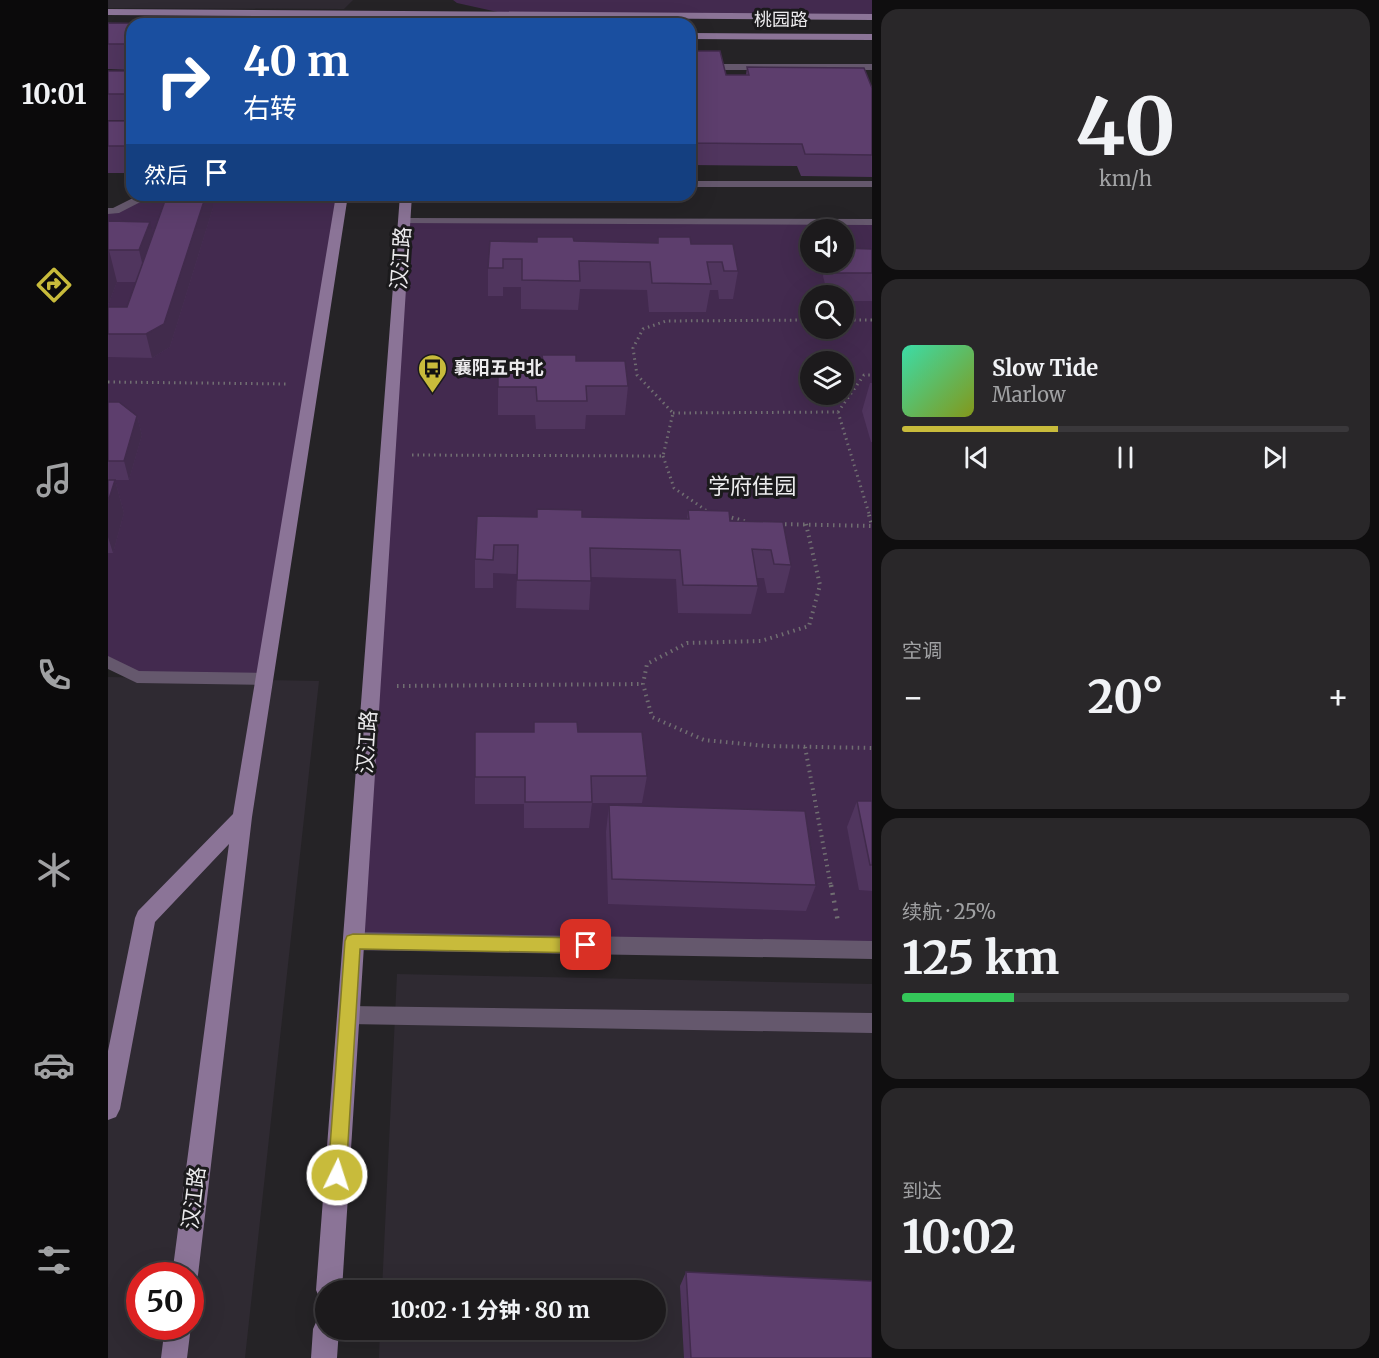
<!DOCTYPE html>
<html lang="zh">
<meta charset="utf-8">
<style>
body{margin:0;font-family:Merriweather,"Noto Sans SC",serif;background:#292729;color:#f1f3f6;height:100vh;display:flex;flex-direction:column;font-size:22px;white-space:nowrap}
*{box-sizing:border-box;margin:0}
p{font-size:20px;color:#a0a1a3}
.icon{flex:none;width:33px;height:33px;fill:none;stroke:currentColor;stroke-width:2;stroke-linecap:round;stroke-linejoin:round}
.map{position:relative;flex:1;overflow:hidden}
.side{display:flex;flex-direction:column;gap:9px;padding:9px;background:#0f0e0f;width:507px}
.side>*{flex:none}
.top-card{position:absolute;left:18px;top:18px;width:570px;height:183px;border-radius:18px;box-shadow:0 6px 24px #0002,0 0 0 2px #3a383b;background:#1a4fa0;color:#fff;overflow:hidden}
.buttons{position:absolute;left:692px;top:219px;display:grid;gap:12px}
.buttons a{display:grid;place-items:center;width:54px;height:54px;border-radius:50%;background:#1c1a1c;box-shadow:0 6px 24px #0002,0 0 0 2px #3a383b;font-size:30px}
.speed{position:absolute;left:18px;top:1262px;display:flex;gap:12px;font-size:30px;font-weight:700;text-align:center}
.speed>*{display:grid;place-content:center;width:78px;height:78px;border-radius:50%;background:#1c1a1c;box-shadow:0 6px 24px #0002,0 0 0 2px #3a383b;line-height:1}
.speed .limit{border:9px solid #d22;background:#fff;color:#111}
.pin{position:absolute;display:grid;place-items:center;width:51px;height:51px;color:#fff;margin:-26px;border-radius:12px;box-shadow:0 3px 9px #0006}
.me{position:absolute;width:66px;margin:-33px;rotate:4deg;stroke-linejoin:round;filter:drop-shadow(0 0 4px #0008)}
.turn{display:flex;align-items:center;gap:21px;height:126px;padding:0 18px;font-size:27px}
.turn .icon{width:78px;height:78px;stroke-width:2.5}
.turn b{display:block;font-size:42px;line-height:51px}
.then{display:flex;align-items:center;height:57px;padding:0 18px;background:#0003;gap:12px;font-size:22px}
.big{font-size:45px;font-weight:700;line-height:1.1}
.side .card{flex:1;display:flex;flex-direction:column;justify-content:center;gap:9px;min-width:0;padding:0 21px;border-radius:18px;background:#292729}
.side .dial{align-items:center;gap:0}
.dial b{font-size:78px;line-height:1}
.song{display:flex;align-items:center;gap:18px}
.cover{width:72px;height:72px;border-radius:9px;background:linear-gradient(135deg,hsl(160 70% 55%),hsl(70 70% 35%))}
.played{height:6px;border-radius:3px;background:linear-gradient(90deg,#c8bb3b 35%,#3a383b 35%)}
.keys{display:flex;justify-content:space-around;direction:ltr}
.heat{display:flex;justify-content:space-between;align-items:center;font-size:33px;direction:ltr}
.charge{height:9px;border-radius:4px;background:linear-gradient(90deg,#34c759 25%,#3a383b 0)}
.trip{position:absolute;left:207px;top:1280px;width:351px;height:60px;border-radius:30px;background:#1c1a1c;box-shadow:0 6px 24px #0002,0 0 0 2px #3a383b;font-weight:700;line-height:60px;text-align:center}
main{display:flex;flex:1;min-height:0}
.menu{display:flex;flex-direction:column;width:108px;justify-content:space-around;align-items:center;background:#0b0a0b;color:#a0a1a3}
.menu .icon{width:42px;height:42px}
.menu .active{color:#c8bb3b}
.menu b{font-size:27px;color:#f1f3f6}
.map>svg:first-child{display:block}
.built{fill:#2f2a32;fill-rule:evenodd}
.green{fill:#432a4f;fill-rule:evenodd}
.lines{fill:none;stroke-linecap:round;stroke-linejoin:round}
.path-far2{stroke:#706e71;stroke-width:3;stroke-dasharray:1.5 4;stroke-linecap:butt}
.path-far1{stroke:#706e71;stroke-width:4;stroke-dasharray:1.5 4.5;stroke-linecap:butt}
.path{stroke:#706e71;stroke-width:4.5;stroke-dasharray:2 6;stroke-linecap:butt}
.lane{fill:#65586d;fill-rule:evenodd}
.secondary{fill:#8b7497;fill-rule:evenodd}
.wall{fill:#50355e}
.shaded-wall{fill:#412b4c}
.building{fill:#5d3e6d;stroke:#412b4c;stroke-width:1.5}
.route{fill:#c8bb3b;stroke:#827a26;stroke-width:1.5}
.labels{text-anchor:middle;stroke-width:6;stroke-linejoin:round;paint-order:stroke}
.far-street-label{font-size:18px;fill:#ecebed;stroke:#1b1a1c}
.far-poi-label{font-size:18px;font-weight:bold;fill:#ecebed;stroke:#1b1a1c;text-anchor:start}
.street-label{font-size:21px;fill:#ecebed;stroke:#1b1a1c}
.neighbourhood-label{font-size:22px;fill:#ecebed;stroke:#1b1a1c}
</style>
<main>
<nav class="menu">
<b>10:01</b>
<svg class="icon active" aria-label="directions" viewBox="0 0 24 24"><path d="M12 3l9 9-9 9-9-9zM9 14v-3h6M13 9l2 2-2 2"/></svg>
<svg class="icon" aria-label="music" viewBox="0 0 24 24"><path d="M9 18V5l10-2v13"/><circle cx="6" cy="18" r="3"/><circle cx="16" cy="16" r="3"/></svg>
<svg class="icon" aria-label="phone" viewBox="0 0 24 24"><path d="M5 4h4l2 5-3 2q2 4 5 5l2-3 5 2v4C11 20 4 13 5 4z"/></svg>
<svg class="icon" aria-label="climate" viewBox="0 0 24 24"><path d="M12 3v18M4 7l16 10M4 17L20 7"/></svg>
<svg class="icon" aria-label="car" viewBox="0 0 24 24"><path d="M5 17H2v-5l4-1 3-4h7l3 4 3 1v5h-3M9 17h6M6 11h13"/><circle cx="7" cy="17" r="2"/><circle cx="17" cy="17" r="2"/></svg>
<svg class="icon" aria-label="filters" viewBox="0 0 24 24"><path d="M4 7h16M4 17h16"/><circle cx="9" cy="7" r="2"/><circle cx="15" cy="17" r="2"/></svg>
</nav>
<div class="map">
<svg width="764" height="1358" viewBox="0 0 764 1358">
<rect width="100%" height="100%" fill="#252326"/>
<path class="built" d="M 0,0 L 245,0 L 236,9 L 0,8 Z
M 0,677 L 211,681 L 137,1358 L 0,1358 ZM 32,1275 L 82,1275 L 82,1326 L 32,1326 Z
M 289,974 L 764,984 L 764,1358 L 271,1358 L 272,1329 L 548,1329 L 548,1290 L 274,1290 Z"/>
<path class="green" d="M 345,0 L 764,0 L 764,17 L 403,15 L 349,3 Z
M 40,195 L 234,195 L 156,679 L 29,677 L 0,662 L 0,211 Z
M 296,221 L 764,222 L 764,950 L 245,941 ZM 702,230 L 735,230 L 735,262 L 702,262 ZM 702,296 L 735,296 L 735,328 L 702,328 ZM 702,362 L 735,362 L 735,394 L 702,394 Z"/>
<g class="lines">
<path class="path-far2" d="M 735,320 L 764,320
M 0,382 L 179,384
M 730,412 L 762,517
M 565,413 L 730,412 L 756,375 L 764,375
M 304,455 L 555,456 L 565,413 L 529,375 L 525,348 L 535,329 L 558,321 L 702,320
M 555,456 L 566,488 L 599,511
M 618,516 L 621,517"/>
<path class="path-far1" d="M 761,515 L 764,525
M 618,516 L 639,522
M 671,524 L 764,526
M 698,524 L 712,585 L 701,626 L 653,641 L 579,643 L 539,664 L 535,684 L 544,717 L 596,740 L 658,746 L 764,748
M 289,686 L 535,684
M 697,747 L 723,887"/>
<path class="path" d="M 723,885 L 730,922"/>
<path class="lane" d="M 582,64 L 764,64 L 764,70 L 582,70 Z
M 582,181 L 764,181 L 764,187 L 582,187 Z
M 31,195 L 46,195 L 11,213 L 0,214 L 0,208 L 5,208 Z
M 296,218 L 764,219 L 764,225 L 292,223 L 292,219 Z
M 0,656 L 31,671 L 156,673 L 162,675 L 164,679 L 162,683 L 156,685 L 29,683 L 0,669 Z
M 245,932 L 764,941 L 764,959 L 245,950 L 238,947 L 235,941 L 238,935 Z
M 240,1006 L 764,1013 L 764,1033 L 240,1024 L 233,1022 L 230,1015 L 233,1008 Z"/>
<path class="secondary" d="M 0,9 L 764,14 L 764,20 L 0,15 Z
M 582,33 L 764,34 L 764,40 L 582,39 Z
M 228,195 L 240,195 L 144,817 L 90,1275 L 86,1284 L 82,1285 L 82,1275 L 64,1275 L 121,844 L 47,922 L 12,1109 L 8,1117 L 0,1120 L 0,1051 L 27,918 L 30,911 L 125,814 Z
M 292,195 L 304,195 L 234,1290 L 218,1290 L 218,1301 L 212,1299 L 208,1290 Z
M 218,1316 L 218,1329 L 231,1329 L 229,1358 L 203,1358 L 205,1329 L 209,1320 Z
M 82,1325 L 83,1326 L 79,1358 L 53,1358 L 57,1326 Z"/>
</g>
<path class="wall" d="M 0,23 L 24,24 L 24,70 L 0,69 Z
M 582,51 L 618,75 L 638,75 L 639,67 L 764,88 L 764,177 L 693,176 L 689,166 L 582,165 Z
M 0,71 L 24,71 L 24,120 L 0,120 Z
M 0,121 L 24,121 L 24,173 L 0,173 Z
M 105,208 L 62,347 L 44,358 L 0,357 L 0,307 L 19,307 L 28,282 L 9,282 L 0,305 L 0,221 L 45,234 Z
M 550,237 L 583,244 L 630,271 L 625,299 L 611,299 L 610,290 L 602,290 L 598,312 L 541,312 L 539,290 L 472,289 L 470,310 L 413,309 L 413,287 L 395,287 L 395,296 L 380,296 L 380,268 L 382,241 L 549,243 Z
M 764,249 L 764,301 L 735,301 L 735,296 L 720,296 L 715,276 L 718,262 L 735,262 Z
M 434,355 L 468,361 L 520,386 L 517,415 L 478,415 L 477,429 L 428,429 L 427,415 L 390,415 L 390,361 L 434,361 Z
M 762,383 L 764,383 L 764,442 L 763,442 L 754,411 Z
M 0,402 L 29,416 L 34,435 L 21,480 L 7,480 L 16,513 L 5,553 L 0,553 Z
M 580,510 L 622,521 L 675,522 L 683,565 L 676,593 L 659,593 L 656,578 L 649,578 L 650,586 L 643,614 L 570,613 L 568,579 L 483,577 L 481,610 L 408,608 L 409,574 L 385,573 L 385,588 L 367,588 L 367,559 L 369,516 L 579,519 Z
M 426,722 L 470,732 L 539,776 L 534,803 L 484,803 L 481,828 L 416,828 L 416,804 L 367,804 L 367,777 L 426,732 Z
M 749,801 L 764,801 L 764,891 L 751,890 L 739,827 Z
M 501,805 L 708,885 L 698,911 L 500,904 L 498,832 Z
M 578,1272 L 764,1358 L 576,1358 L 572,1286 Z"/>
<path class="shaded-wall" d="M 98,195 L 103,195 L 105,208 L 62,347 L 44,358 L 38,334 Z
M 42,222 L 49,254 L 39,283 L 31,250 Z
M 1,250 L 9,282 L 0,305 L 0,252 Z
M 29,416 L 34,435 L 21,480 L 16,461 Z
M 7,480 L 16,513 L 5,553 L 0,537 L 0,502 Z"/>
<path class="building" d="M 0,23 L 72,24 L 24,24 L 24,44 L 0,44 Z
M 582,51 L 612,51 L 618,75 L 641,75 L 639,67 L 756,68 L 764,88 L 764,155 L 697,154 L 694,144 L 582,143 Z
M 0,71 L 24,71 L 24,94 L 0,94 Z
M 0,121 L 24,121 L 24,146 L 0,146 Z
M 59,195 L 98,195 L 56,324 L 38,334 L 0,334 L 0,307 L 19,307 Z
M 0,221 L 42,222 L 31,250 L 1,250 L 0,252 Z
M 429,237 L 465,237 L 466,241 L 550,243 L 550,237 L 582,237 L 583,244 L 625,244 L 630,271 L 616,271 L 614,262 L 599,262 L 603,284 L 544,283 L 542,262 L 471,261 L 472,281 L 414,280 L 414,259 L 395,259 L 395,268 L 380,268 L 382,241 L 429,242 Z
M 735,248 L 764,249 L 764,273 L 728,273 L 725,262 L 735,262 Z
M 434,355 L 468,355 L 468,361 L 517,361 L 520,386 L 478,386 L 479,401 L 429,401 L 428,387 L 390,387 L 390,361 L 435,361 Z
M 0,402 L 11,402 L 29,416 L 16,461 L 0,461 Z
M 0,480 L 7,480 L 0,502 Z
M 429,509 L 474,510 L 474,517 L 581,519 L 580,510 L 621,511 L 622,521 L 675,522 L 683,565 L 666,564 L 663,550 L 644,549 L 650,586 L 575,585 L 572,550 L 482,548 L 483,581 L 409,580 L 410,545 L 386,545 L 385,560 L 367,559 L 369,516 L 429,517 Z
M 426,722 L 469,722 L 470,732 L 534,732 L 539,776 L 483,776 L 484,802 L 417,802 L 417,777 L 367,777 L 367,732 L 426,732 Z
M 749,801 L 764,801 L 764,865 L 762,865 Z
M 501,805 L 697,811 L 708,885 L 504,879 Z
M 578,1272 L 764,1281 L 764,1358 L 583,1358 Z"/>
<path class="route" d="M 245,934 L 478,938 L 484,940 L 486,945 L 484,950 L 478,953 L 252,949 L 238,1175 L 235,1182 L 229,1184 L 222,1182 L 220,1175 L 237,941 L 239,936 Z"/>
<defs>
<symbol id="bus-pin" viewBox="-11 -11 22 30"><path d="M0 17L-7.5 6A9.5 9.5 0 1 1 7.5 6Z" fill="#c8bb3b" stroke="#1b1a1c"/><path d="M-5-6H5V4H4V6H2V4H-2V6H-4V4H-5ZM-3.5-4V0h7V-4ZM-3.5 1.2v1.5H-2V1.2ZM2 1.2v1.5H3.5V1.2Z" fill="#111"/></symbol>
</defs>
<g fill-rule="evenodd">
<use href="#bus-pin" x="308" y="352" width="33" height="45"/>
</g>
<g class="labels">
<g class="far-street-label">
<text x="673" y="26">桃园路</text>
</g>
<g class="far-poi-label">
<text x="346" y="374">襄阳五中北</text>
</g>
<g class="street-label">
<text transform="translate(293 258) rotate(-86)" y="7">汉江路</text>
<text transform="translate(259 742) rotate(-86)" y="7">汉江路</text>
<text transform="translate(86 1198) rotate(-83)" y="7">汉江路</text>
</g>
<g class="neighbourhood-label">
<text x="644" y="494">学府佳园</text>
</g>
</g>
</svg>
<div class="buttons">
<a><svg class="icon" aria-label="sound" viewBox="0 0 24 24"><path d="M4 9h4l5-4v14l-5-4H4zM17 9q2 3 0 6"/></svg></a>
<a><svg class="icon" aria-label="search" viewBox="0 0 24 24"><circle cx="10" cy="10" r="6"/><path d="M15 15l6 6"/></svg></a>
<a><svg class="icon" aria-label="layers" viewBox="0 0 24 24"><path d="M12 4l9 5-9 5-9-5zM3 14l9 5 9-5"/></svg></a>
</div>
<div class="speed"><div class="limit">50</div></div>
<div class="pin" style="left:478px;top:945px;background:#d93025"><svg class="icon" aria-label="arrive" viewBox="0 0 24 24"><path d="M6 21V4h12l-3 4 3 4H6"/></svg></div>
<svg class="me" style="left:229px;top:1175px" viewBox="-20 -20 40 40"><circle r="17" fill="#c8bb3b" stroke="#fff" stroke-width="3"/><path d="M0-11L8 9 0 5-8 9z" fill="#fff"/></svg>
<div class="trip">10:02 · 1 分钟 · 80 m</div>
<div class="top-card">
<div class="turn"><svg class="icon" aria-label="right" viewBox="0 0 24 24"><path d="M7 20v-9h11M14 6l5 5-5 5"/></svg><div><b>40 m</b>右转</div></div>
<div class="then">然后<svg class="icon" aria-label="arrive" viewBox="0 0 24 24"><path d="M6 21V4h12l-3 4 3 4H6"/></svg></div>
</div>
</div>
<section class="side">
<div class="card dial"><b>40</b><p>km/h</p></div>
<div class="card">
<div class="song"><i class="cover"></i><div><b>Slow Tide</b><p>Marlow</p></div></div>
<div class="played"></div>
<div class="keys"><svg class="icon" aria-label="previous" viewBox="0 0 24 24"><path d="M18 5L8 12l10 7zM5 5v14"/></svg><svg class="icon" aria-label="pause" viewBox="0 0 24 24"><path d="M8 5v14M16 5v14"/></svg><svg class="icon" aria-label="next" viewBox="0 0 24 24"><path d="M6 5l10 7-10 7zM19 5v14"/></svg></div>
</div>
<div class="card"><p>空调</p>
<div class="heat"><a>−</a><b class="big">20°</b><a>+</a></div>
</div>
<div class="card"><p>续航 · 25%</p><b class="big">125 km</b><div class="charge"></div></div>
<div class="card"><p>到达</p><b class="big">10:02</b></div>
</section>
</main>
